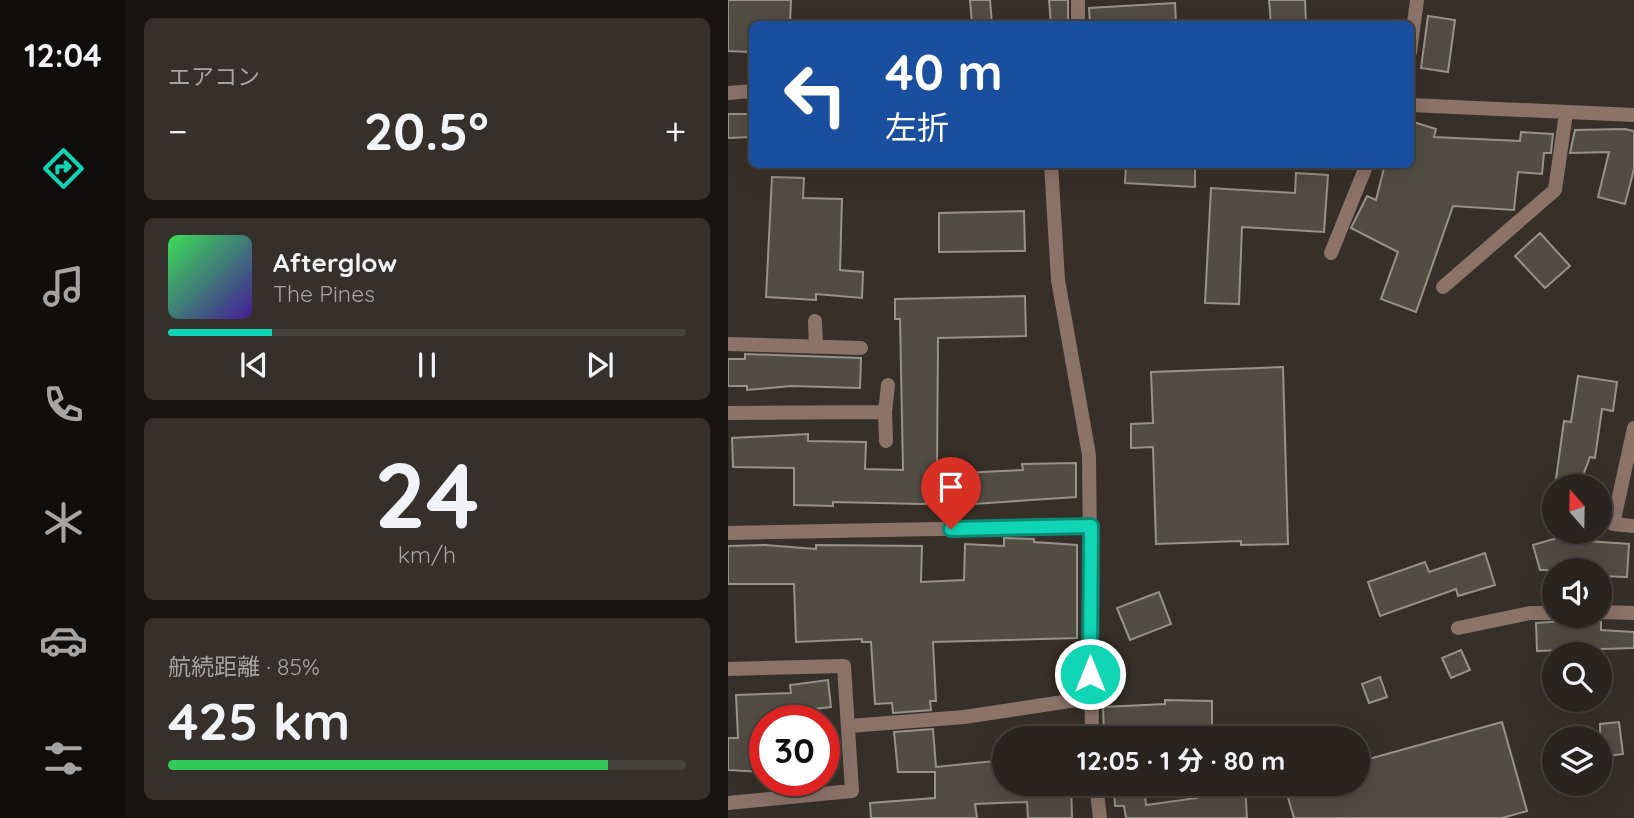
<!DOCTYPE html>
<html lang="ja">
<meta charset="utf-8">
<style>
body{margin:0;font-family:Quicksand,"Noto Sans JP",sans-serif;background:#35302c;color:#f1f3f6;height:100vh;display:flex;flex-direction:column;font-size:26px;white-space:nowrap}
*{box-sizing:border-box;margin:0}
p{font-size:23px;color:#a5a4a4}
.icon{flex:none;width:38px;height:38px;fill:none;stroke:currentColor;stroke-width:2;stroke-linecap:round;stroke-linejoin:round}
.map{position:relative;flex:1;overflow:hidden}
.sheet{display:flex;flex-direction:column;gap:18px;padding:18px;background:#171411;width:602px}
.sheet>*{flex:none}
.guide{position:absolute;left:21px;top:21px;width:665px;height:147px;border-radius:10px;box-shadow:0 7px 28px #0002,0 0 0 2px #45413d;background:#1a4fa0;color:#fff;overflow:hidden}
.needle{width:46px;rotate:340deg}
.tools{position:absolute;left:814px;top:474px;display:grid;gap:14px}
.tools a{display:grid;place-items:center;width:70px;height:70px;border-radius:50%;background:#29241f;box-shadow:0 7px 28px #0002,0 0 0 2px #45413d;font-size:35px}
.speed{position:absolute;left:21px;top:705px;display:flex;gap:14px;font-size:35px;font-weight:700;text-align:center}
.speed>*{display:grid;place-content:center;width:91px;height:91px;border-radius:50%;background:#29241f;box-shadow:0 7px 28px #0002,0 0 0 2px #45413d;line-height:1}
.speed .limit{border:10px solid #d22;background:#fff;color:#111}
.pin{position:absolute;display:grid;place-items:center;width:60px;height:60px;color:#fff;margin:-72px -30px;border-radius:50% 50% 50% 0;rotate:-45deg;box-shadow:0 0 7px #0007}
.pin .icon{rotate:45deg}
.me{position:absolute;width:77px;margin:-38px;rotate:0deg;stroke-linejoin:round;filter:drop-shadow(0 0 5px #0008)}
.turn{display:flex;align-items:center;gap:24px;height:147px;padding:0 21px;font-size:32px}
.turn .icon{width:91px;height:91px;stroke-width:2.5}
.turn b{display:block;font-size:49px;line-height:60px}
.big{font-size:52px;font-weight:700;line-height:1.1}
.sheet .tile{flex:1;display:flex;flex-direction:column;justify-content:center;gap:10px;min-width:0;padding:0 24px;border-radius:10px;background:#35302c}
.sheet .dial{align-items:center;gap:0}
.dial b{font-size:91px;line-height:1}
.song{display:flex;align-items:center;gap:21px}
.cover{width:84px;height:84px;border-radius:10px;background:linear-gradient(135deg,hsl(130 70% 55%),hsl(260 70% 35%))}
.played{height:7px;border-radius:4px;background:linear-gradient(90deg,#0fd5b4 20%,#45413d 20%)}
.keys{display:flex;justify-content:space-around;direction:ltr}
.heat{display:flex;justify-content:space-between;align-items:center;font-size:38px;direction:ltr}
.charge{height:10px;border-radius:5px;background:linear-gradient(90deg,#34c759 85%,#45413d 0)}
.trip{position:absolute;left:264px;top:726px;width:378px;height:70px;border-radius:35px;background:#29241f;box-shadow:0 7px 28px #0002,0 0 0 2px #45413d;font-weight:700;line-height:70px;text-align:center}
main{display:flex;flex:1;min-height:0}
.dock{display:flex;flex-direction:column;width:126px;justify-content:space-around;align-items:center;background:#100e0c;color:#a5a4a4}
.dock .icon{width:49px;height:49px}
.dock .active{color:#0fd5b4}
.dock b{font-size:32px;color:#f1f3f6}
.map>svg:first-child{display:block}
.building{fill:#514d43;stroke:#979388;stroke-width:2}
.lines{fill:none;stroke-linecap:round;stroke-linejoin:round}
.minor{stroke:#8b7368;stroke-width:14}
.route-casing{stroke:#0a8a75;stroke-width:18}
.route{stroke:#0fd5b4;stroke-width:12}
</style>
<main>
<nav class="dock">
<b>12:04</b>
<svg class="icon active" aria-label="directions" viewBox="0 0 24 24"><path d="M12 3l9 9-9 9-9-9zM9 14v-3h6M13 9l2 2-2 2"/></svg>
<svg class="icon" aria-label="music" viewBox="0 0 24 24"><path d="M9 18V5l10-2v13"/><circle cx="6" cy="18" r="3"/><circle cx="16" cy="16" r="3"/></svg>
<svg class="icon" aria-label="phone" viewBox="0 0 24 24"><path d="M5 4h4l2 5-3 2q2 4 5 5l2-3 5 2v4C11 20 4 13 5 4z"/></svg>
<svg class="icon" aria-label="climate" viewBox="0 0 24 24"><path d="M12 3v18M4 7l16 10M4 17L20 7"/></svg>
<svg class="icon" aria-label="car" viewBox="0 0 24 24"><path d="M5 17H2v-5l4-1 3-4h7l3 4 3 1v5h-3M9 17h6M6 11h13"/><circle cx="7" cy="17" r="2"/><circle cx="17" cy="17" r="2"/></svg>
<svg class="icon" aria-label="filters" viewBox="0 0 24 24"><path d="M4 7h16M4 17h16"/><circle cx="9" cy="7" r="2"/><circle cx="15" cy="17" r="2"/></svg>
</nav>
<section class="sheet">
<div class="tile"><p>エアコン</p>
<div class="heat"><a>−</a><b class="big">20.5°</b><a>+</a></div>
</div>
<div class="tile">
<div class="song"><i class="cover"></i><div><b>Afterglow</b><p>The Pines</p></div></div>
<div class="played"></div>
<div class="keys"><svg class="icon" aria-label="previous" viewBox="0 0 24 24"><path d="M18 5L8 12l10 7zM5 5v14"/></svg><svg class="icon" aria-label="pause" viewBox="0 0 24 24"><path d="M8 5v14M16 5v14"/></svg><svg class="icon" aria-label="next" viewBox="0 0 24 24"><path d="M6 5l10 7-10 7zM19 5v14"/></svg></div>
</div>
<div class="tile dial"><b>24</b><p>km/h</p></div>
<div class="tile"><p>航続距離 · 85%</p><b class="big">425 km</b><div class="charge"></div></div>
</section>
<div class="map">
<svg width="906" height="818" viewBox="0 0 906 818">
<rect width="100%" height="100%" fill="#373029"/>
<path class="building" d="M 0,0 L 63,0 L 62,24 L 23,24 L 22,52 L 0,51 Z
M 242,0 L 262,0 L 264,24 L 244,24 Z
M 321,0 L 340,0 L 340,24 L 323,24 Z
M 541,0 L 577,0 L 578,24 L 543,24 Z
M 447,3 L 448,24 L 362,24 L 361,8 Z
M 700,16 L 727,20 L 720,72 L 693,68 Z
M 0,114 L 24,114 L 24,137 L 0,138 Z
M 682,121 L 708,129 L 706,137 L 792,141 L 793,132 L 825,134 L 823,153 L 816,153 L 814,174 L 790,172 L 786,210 L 725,206 L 688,312 L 653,299 L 670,252 L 623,228 L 639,196 L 648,200 L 657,164 L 682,164 Z
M 897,129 L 906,131 L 906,169 L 897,204 L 870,197 L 881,152 L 842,153 L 847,130 Z
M 398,164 L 467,164 L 467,187 L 397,183 Z
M 568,173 L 600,175 L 596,232 L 514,227 L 511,304 L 477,303 L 483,188 L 567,193 Z
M 44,177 L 76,178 L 75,198 L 114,199 L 112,270 L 135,272 L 134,298 L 88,294 L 88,300 L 38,297 Z
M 296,211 L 297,251 L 211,252 L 211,213 Z
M 812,233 L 842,266 L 817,288 L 787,256 Z
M 297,296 L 298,336 L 210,338 L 209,468 L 233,467 L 234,473 L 295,470 L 294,464 L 348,463 L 348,497 L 246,504 L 246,501 L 194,504 L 105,502 L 105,506 L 66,505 L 66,468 L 5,467 L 4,438 L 80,434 L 80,441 L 138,442 L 137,469 L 175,470 L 172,319 L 167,319 L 167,299 Z
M 17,354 L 133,358 L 132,388 L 63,386 L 19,390 L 19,386 L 0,386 L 0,359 L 17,359 Z
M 555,367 L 560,544 L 513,545 L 513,541 L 428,544 L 425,447 L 403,448 L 403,424 L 425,423 L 423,372 Z
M 850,376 L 889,382 L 885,411 L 874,409 L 867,458 L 862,457 L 851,486 L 827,486 L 836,421 L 843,422 Z
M 843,534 L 845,540 L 901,544 L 899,577 L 872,576 L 872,570 L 812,570 L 805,545 Z
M 276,538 L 306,539 L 306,542 L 349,545 L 349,638 L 205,642 L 208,701 L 202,701 L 203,710 L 165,713 L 164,703 L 147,704 L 143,642 L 134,642 L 134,639 L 68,642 L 66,584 L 0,584 L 0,546 L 37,545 L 88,549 L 88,545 L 194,546 L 193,582 L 236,580 L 237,544 L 276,546 Z
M 757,553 L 767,585 L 730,596 L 728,589 L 652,616 L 640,582 L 697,562 L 701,572 Z
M 431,592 L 443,624 L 402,640 L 389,608 Z
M 866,619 L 873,622 L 873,630 L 906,632 L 906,648 L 809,651 L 808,623 Z
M 733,650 L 742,670 L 723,678 L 714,658 Z
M 652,677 L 659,697 L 641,703 L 634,684 Z
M 100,680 L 103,707 L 52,713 L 52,718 L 37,719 L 37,772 L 0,770 L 0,738 L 10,738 L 8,695 L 63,693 L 62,685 Z
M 437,700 L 484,701 L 484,738 L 385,738 L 385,732 L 376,732 L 375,707 L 437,704 Z
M 774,722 L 799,811 L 774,818 L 566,818 L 556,784 L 630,784 L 630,762 Z
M 891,722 L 895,754 L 872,757 L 872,724 Z
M 205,729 L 208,767 L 276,760 L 276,784 L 343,784 L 344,818 L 300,818 L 299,802 L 247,804 L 249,818 L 143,818 L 142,803 L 207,798 L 207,772 L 170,772 L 166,732 Z
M 416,784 L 418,805 L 469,798 L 468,784 L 517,784 L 519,818 L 398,818 L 396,806 L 387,806 L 386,787 Z"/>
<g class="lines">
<path class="minor" d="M 350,0 L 350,24
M 682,52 L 689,0
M 0,93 L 24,91
M 682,105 L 906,115
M 323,164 L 330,280 L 361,455 L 364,738
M 603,253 L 639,164
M 715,287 L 827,190 L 838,113
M 87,321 L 88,347
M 0,344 L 133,348
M 157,412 L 158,441
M 0,413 L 157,412 L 160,385
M 906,428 L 885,524 L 906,526
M 0,533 L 363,526
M 872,612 L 906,613
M 730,628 L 802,613 L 826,613
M 0,669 L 116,666 L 124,791 L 0,803
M 122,726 L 236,717 L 362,698
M 368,784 L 372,818"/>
</g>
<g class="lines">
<defs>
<path id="route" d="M 223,529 L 363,526 L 362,674"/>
</defs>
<use href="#route" class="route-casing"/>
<use href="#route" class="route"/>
</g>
</svg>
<div class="tools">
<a><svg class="needle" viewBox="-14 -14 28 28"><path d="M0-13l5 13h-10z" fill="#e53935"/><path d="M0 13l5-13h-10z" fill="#a5a4a4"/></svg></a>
<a><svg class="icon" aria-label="sound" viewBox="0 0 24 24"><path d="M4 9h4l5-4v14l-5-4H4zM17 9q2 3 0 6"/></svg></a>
<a><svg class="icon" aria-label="search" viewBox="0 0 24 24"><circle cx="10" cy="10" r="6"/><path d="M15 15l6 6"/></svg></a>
<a><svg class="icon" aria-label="layers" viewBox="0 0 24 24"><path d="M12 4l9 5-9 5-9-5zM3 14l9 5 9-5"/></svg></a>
</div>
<div class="speed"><div class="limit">30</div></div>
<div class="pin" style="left:223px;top:529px;background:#d93025"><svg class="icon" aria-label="arrive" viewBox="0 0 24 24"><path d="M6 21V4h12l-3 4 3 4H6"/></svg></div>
<svg class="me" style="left:362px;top:674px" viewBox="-20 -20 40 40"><circle r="17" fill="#0fd5b4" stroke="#fff" stroke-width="3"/><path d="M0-11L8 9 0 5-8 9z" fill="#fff"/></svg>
<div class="trip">12:05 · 1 分 · 80 m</div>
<div class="guide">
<div class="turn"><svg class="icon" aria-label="left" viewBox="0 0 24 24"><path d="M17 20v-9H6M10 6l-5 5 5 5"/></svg><div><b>40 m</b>左折</div></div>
</div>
</div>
</main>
